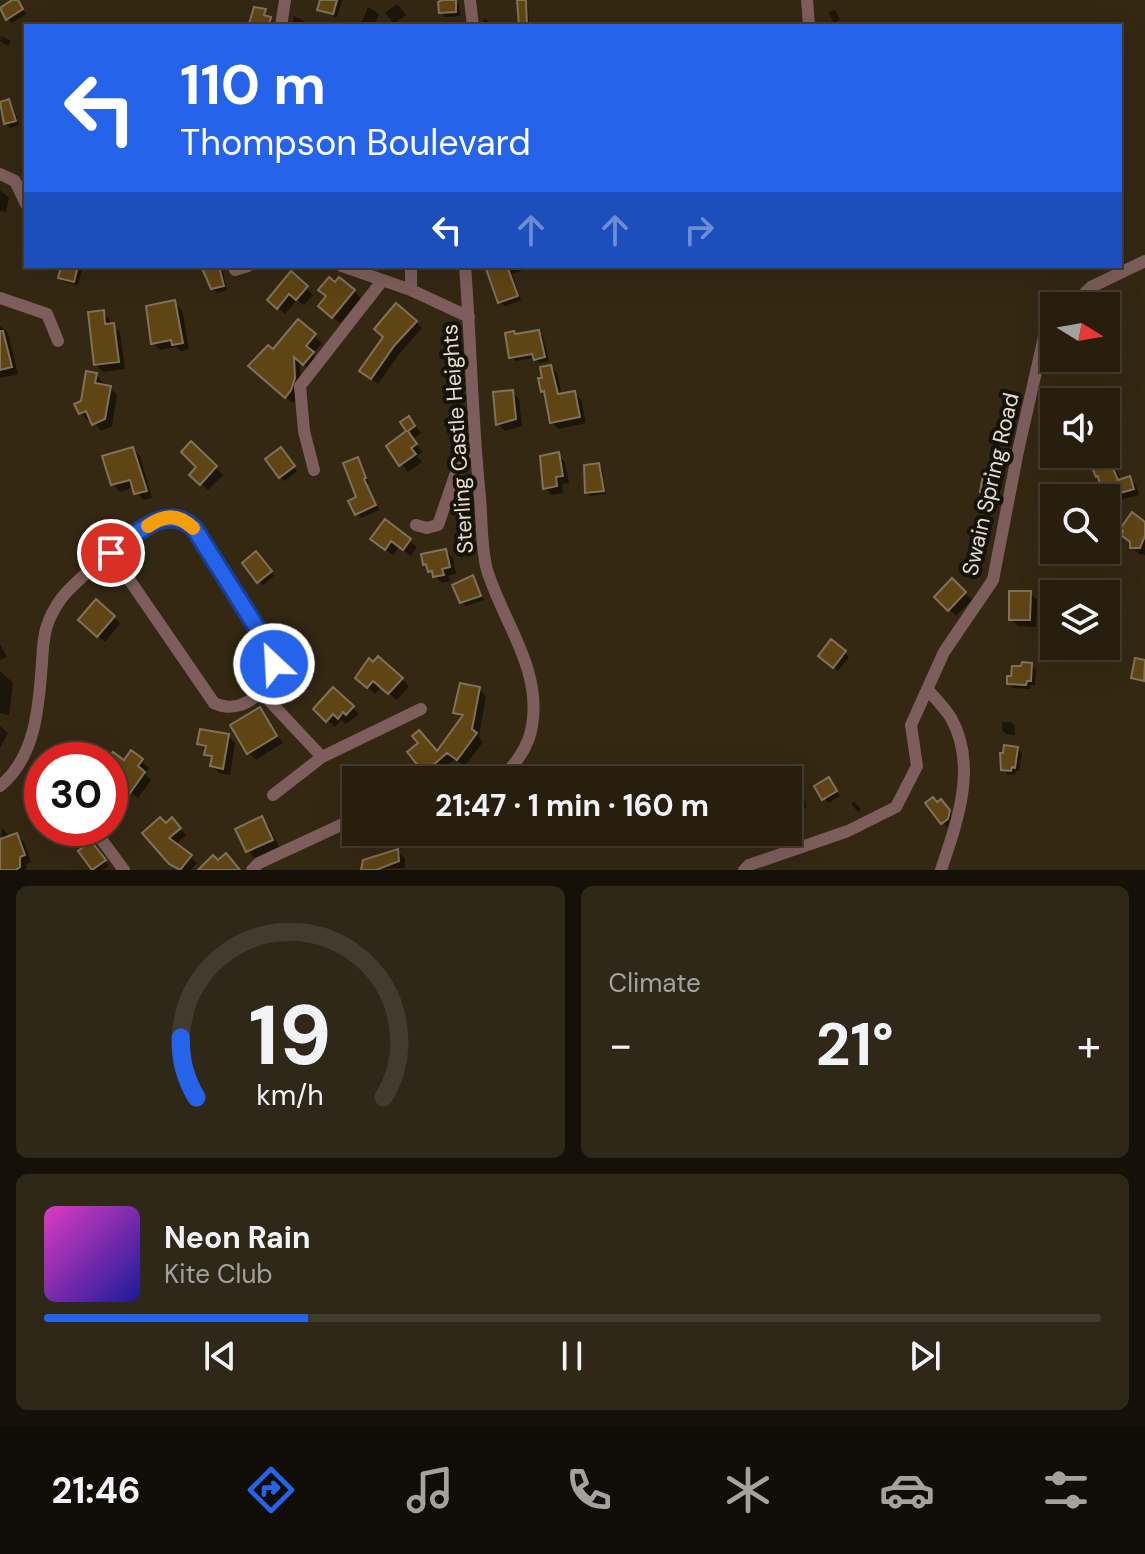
<!DOCTYPE html>
<meta charset="utf-8">
<style>
body{margin:0;font-family:"DM Sans",sans-serif;background:#2f2717;color:#f1f3f6;height:100vh;display:flex;flex-direction:column;font-size:30px;white-space:nowrap}
*{box-sizing:border-box;margin:0}
p{font-size:26px;color:#a4a29e}
.icon{flex:none;width:44px;height:44px;fill:none;stroke:currentColor;stroke-width:2;stroke-linecap:round;stroke-linejoin:round}
.map{position:relative;height:870px;overflow:hidden}
.drawer{display:flex;flex-direction:column;gap:16px;padding:16px;background:#151008;flex:1}
.drawer>*{flex:none}
.banner{position:absolute;left:24px;top:24px;width:1098px;height:244px;border-radius:0px;box-shadow:0 8px 32px #0002,0 0 0 2px #433c2e;background:#2563eb;color:#fff;overflow:hidden}
.needle{width:52px;rotate:101deg}
.buttons{position:absolute;left:1040px;top:292px;display:grid;gap:16px}
.buttons a{display:grid;place-items:center;width:80px;height:80px;border-radius:0px;background:#271e0e;box-shadow:0 8px 32px #0002,0 0 0 2px #433c2e;font-size:40px}
.speed{position:absolute;left:24px;top:742px;display:flex;gap:16px;font-size:40px;font-weight:700;text-align:center}
.speed>*{display:grid;place-content:center;width:104px;height:104px;border-radius:50%;background:#271e0e;box-shadow:0 8px 32px #0002,0 0 0 2px #433c2e;line-height:1}
.speed .limit{border:12px solid #d22;background:#fff;color:#111}
.pin{position:absolute;display:grid;place-items:center;width:68px;height:68px;color:#fff;margin:-34px;border:4px solid #fff;border-radius:50%;box-shadow:0 2px 8px #0007}
.me{position:absolute;width:88px;margin:-44px;rotate:335deg;stroke-linejoin:round;filter:drop-shadow(0 0 6px #0008)}
.turn{display:flex;align-items:center;gap:28px;height:168px;padding:0 24px;font-size:36px}
.turn .icon{width:104px;height:104px;stroke-width:2.5}
.turn b{display:block;font-size:56px;line-height:68px}
.lanes{display:flex;align-items:center;height:76px;padding:0 24px;background:#0003;justify-content:center;gap:40px;direction:ltr}
.lanes .off{opacity:.35}
.big{font-size:60px;font-weight:700;line-height:1.1}
.drawer .widget{flex:1;display:flex;flex-direction:column;justify-content:center;gap:12px;min-width:0;padding:0 28px;border-radius:12px;background:#2f2717}
.drawer .dial{align-items:center;gap:0}
.dial svg{height:208px;overflow:visible;fill:none;stroke:#433c2e;stroke-width:7;stroke-linecap:round;text-anchor:middle}
.dial text{fill:#f1f3f6;stroke:none}
.song{display:flex;align-items:center;gap:24px}
.cover{width:96px;height:96px;border-radius:12px;background:linear-gradient(135deg,hsl(310 70% 55%),hsl(240 70% 35%))}
.played{height:8px;border-radius:4px;background:linear-gradient(90deg,#2563eb 25%,#433c2e 25%)}
.keys{display:flex;justify-content:space-around;direction:ltr}
.heat{display:flex;justify-content:space-between;align-items:center;font-size:44px;direction:ltr}
.drawer .tiles{flex:1;display:grid;gap:16px;grid-template-columns:1fr 1fr}
.widget:last-child{grid-column:span 2}
.trip{position:absolute;left:342px;top:766px;width:460px;height:80px;border-radius:0px;background:#271e0e;box-shadow:0 8px 32px #0002,0 0 0 2px #433c2e;font-weight:700;line-height:80px;text-align:center}
.dock{display:flex;height:128px;justify-content:space-around;align-items:center;background:#100c06;color:#a4a29e}
.dock .icon{width:56px;height:56px}
.dock .selected{color:#2563eb}
.dock b{font-size:36px;color:#f1f3f6}
.map>svg:first-child{display:block}
.shadow{fill:#0007}
.building{fill:#5f4414;stroke:#80715a;stroke-width:2}
.lines{fill:none;stroke-linecap:round;stroke-linejoin:round}
.minor{stroke:#7d5e5c;stroke-width:12}
.route-casing{stroke:#184099;stroke-width:20}
.route{stroke:#2563eb;stroke-width:14}
.slow{stroke:#f59e0b;stroke-width:14}
.labels{text-anchor:middle;stroke-width:8;stroke-linejoin:round;paint-order:stroke}
.street-label{font-size:22px;fill:#e5ddd0;stroke:#171209}
</style>
<div class="map">
<svg width="1145" height="870" viewBox="0 0 1145 870">
<rect width="100%" height="100%" fill="#342813"/>
<path class="shadow" d="M 15,0 L 26,14 L 12,23 L 8,19 Z
M 339,0 L 342,0 L 337,17 L 334,17 Z
M 455,0 L 459,5 L 460,16 L 445,17 L 441,12 Z
M 525,2 L 528,5 L 529,23 L 535,22 L 538,26 L 518,26 L 521,25 Z
M 397,4 L 406,15 L 394,24 L 385,13 Z
M 368,7 L 379,14 L 374,26 L 360,26 Z
M 835,10 L 840,20 L 834,23 L 828,12 Z
M 265,11 L 274,23 L 274,26 L 254,26 L 252,24 Z
M 294,16 L 304,21 L 303,26 L 292,26 Z
M 486,19 L 489,23 L 489,26 L 482,26 L 483,20 Z
M 1,36 L 11,41 L 8,46 L 0,41 Z
M 9,101 L 13,106 L 19,125 L 10,128 L 5,123 L 0,106 Z
M 0,190 L 9,198 L 6,212 L 0,211 Z
M 63,266 L 83,266 L 78,285 L 64,282 L 60,278 Z
M 209,266 L 222,268 L 227,290 L 217,293 L 213,288 Z
M 488,266 L 525,266 L 526,269 L 512,274 L 521,300 L 505,306 L 500,302 Z
M 306,288 L 313,295 L 304,305 L 297,300 L 285,314 L 269,300 Z
M 354,291 L 361,298 L 340,323 L 328,313 Z
M 174,303 L 182,310 L 189,349 L 181,351 L 176,347 L 160,350 L 153,343 Z
M 103,312 L 110,320 L 111,325 L 120,332 L 125,369 L 103,372 L 96,365 Z
M 298,322 L 322,343 L 313,354 L 319,361 L 311,371 L 300,361 L 301,386 L 298,397 L 293,403 L 257,373 Z
M 416,322 L 422,328 L 400,353 L 378,384 L 368,377 L 362,370 Z
M 0,326 L 8,333 L 18,374 L 0,378 Z
M 539,332 L 543,336 L 549,361 L 540,363 L 534,358 L 516,361 L 511,357 L 507,335 Z
M 551,367 L 557,373 L 562,396 L 575,393 L 581,400 L 586,423 L 558,429 L 552,422 L 547,394 L 543,391 Z
M 96,375 L 103,382 L 103,386 L 110,388 L 117,395 L 112,426 L 101,431 L 92,419 L 88,420 L 81,413 L 77,405 L 83,402 Z
M 512,392 L 519,399 L 522,426 L 505,431 L 498,424 Z
M 409,418 L 421,433 L 413,439 L 422,452 L 417,456 L 422,462 L 408,472 L 388,446 L 409,432 L 403,422 Z
M 192,444 L 223,475 L 208,490 L 192,475 L 199,467 Z
M 1108,444 L 1118,460 L 1113,462 L 1121,481 L 1130,479 L 1136,485 L 1139,495 L 1111,502 L 1105,496 L 1101,479 L 1088,454 L 1106,454 Z
M 133,449 L 140,456 L 152,498 L 143,500 L 134,487 L 120,492 L 113,484 Z
M 285,454 L 297,471 L 285,481 L 280,477 Z
M 558,455 L 565,462 L 569,483 L 562,484 L 563,493 L 552,495 L 545,488 Z
M 358,459 L 362,464 L 369,483 L 367,484 L 379,510 L 361,518 L 357,514 Z
M 599,465 L 602,469 L 606,494 L 590,496 L 587,492 Z
M 995,478 L 1000,482 L 997,498 L 987,496 L 982,492 Z
M 1145,519 L 1145,555 L 1139,554 L 1132,547 Z
M 385,522 L 417,547 L 411,556 L 399,547 L 393,555 L 380,546 Z
M 446,551 L 453,558 L 456,574 L 448,576 L 450,581 L 442,583 L 425,564 Z
M 260,558 L 274,576 L 263,585 L 259,581 Z
M 473,577 L 484,600 L 466,606 L 461,602 Z
M 953,581 L 972,600 L 956,616 L 937,597 Z
M 1030,593 L 1037,600 L 1036,627 L 1018,626 L 1011,619 Z
M 114,617 L 120,624 L 105,642 L 88,627 Z
M 0,644 L 7,657 L 0,660 Z
M 845,653 L 849,657 L 838,671 L 825,660 Z
M 1031,665 L 1036,669 L 1035,685 L 1030,685 L 1030,689 L 1013,688 L 1009,684 Z
M 0,671 L 13,683 L 9,715 L 0,713 Z
M 358,678 L 402,679 L 409,686 L 397,700 L 381,687 L 375,694 Z
M 479,689 L 486,696 L 479,737 L 483,742 L 465,766 L 455,759 L 433,778 L 426,771 L 420,743 L 438,753 L 463,719 L 456,712 Z
M 333,690 L 359,714 L 346,724 L 341,720 L 335,727 L 316,709 Z
M 259,709 L 283,743 L 256,760 L 249,753 Z
M 1002,722 L 1011,722 L 1015,726 L 1015,735 L 1006,734 L 1002,730 Z
M 0,726 L 8,733 L 0,748 Z
M 228,736 L 235,743 L 230,775 L 219,773 L 212,766 L 213,761 L 199,743 Z
M 1017,748 L 1022,753 L 1019,771 L 1016,771 L 1015,775 L 1007,774 L 1003,769 Z
M 131,753 L 149,768 L 145,774 L 151,780 L 138,798 L 112,778 Z
M 828,779 L 840,796 L 828,803 L 817,786 Z
M 804,799 L 807,807 L 801,809 L 797,801 Z
M 854,801 L 861,809 L 858,812 L 851,804 Z
M 938,804 L 945,806 L 953,816 L 947,827 L 943,822 Z
M 262,818 L 269,826 L 279,847 L 255,858 L 248,851 L 238,830 Z
M 172,820 L 186,835 L 175,845 L 197,863 L 191,870 L 180,870 L 145,833 L 166,825 Z
M 2,828 L 10,838 L 17,835 L 24,842 L 31,862 L 27,864 L 26,870 L 0,870 Z
M 95,848 L 109,866 L 102,870 L 94,870 L 80,851 Z
M 398,852 L 405,858 L 405,868 L 363,870 Z"/>
<path class="building" d="M 12,0 L 18,0 L 23,9 L 6,20 L 0,8 Z
M 320,0 L 337,0 L 333,14 L 317,10 Z
M 442,0 L 456,0 L 456,12 L 439,13 L 438,2 Z
M 517,0 L 526,0 L 527,26 L 519,26 Z
M 254,7 L 266,9 L 264,15 L 271,17 L 269,26 L 249,24 Z
M 9,99 L 16,121 L 4,124 L 0,102 Z
M 61,266 L 78,266 L 74,282 L 58,278 Z
M 201,266 L 219,266 L 224,286 L 211,289 Z
M 485,266 L 507,266 L 518,296 L 498,303 Z
M 291,271 L 308,286 L 296,300 L 289,294 L 277,309 L 267,300 Z
M 329,277 L 335,282 L 339,277 L 355,290 L 332,318 L 318,306 L 326,296 L 318,290 Z
M 175,300 L 183,343 L 172,345 L 171,340 L 151,344 L 146,306 Z
M 396,303 L 417,321 L 394,346 L 371,379 L 359,371 L 383,337 L 374,329 Z
M 104,310 L 105,324 L 114,323 L 119,362 L 94,365 L 88,312 Z
M 298,319 L 316,334 L 306,346 L 314,352 L 303,365 L 294,357 L 295,378 L 291,390 L 285,398 L 248,366 L 268,345 L 273,349 Z
M 539,330 L 545,357 L 534,360 L 532,354 L 509,358 L 505,333 L 514,331 L 515,334 Z
M 0,331 L 3,331 L 12,367 L 0,370 Z
M 551,365 L 558,394 L 575,391 L 580,417 L 550,423 L 544,391 L 541,392 L 538,378 L 542,378 L 540,367 Z
M 86,371 L 97,373 L 95,383 L 111,386 L 105,419 L 92,425 L 86,411 L 79,414 L 74,404 L 81,401 Z
M 513,390 L 516,419 L 496,425 L 493,392 Z
M 409,416 L 415,426 L 408,431 L 417,444 L 411,448 L 416,454 L 399,466 L 386,446 L 406,431 L 400,422 Z
M 191,441 L 217,466 L 200,485 L 189,475 L 196,467 L 181,452 Z
M 133,447 L 147,491 L 134,494 L 130,480 L 111,485 L 102,456 Z
M 281,447 L 295,466 L 279,478 L 265,459 Z
M 559,452 L 563,476 L 556,477 L 557,486 L 543,489 L 540,456 Z
M 1086,454 L 1107,454 L 1118,480 L 1130,476 L 1134,489 L 1103,498 L 1098,476 L 1096,477 Z
M 358,457 L 366,478 L 364,479 L 376,505 L 355,515 L 348,501 L 356,497 L 343,463 Z
M 599,463 L 604,491 L 585,493 L 584,465 Z
M 983,474 L 996,476 L 993,495 L 980,492 Z
M 1132,512 L 1145,522 L 1145,536 L 1140,548 L 1130,548 L 1130,542 L 1121,535 L 1123,531 L 1120,529 Z
M 385,519 L 411,539 L 403,550 L 391,541 L 385,550 L 370,539 Z
M 446,549 L 450,567 L 442,569 L 444,575 L 433,577 L 432,571 L 428,572 L 426,564 L 423,565 L 421,554 Z
M 256,551 L 272,571 L 257,583 L 242,563 Z
M 473,575 L 481,596 L 460,603 L 452,585 Z
M 952,578 L 966,592 L 948,611 L 934,597 Z
M 1009,591 L 1031,591 L 1030,620 L 1009,620 Z
M 96,599 L 115,616 L 97,637 L 78,620 Z
M 831,639 L 846,651 L 833,668 L 818,656 Z
M 378,656 L 403,678 L 388,694 L 373,681 L 367,688 L 355,678 L 369,658 L 373,662 Z
M 1135,658 L 1145,660 L 1144,681 L 1131,678 Z
M 1022,662 L 1032,663 L 1031,681 L 1027,681 L 1026,685 L 1007,684 L 1007,676 L 1011,676 L 1012,666 L 1021,666 Z
M 460,683 L 480,687 L 472,729 L 477,733 L 457,760 L 447,753 L 424,773 L 407,752 L 418,743 L 412,736 L 419,730 L 437,751 L 463,715 L 453,713 Z
M 333,687 L 354,706 L 346,715 L 343,712 L 338,719 L 333,714 L 326,722 L 313,709 Z
M 260,707 L 277,736 L 247,754 L 230,725 Z
M 200,729 L 229,734 L 223,769 L 210,766 L 212,756 L 204,755 L 206,746 L 197,744 Z
M 1004,745 L 1018,747 L 1015,768 L 1012,767 L 1011,771 L 1001,770 L 1000,753 L 1003,753 Z
M 131,750 L 143,759 L 138,766 L 145,772 L 130,793 L 110,778 L 117,768 L 107,760 L 113,752 L 124,760 Z
M 829,777 L 837,791 L 822,800 L 814,786 Z
M 32,781 L 42,784 L 42,811 L 25,806 Z
M 933,797 L 937,802 L 941,799 L 950,810 L 948,819 L 941,824 L 925,803 Z
M 262,816 L 273,840 L 246,852 L 235,829 Z
M 160,817 L 166,823 L 172,817 L 181,828 L 169,838 L 192,855 L 180,870 L 169,864 L 142,833 Z
M 17,833 L 25,855 L 20,857 L 20,867 L 16,870 L 0,870 L 0,839 Z
M 91,841 L 106,860 L 92,870 L 78,851 Z
M 398,849 L 399,861 L 376,870 L 361,870 L 363,860 Z
M 226,853 L 240,870 L 198,870 L 213,855 L 218,860 Z"/>
<g class="lines">
<path class="minor" d="M 470,0 L 473,26
M 807,0 L 809,26
M 281,26 L 285,0
M 0,174 L 15,181 L 26,204
M 342,266 L 411,290 L 469,317
M 411,266 L 411,290
M 465,266 C 471,343 472,420 480,497 C 482,520 481,548 487,570 C 503,622 542,669 532,726 C 529,746 514,769 496,780
M 235,270 L 248,266
M 0,298 L 47,314 L 58,341
M 1071,306 L 1091,287 L 1145,261
M 314,470 L 304,431 L 300,386 L 382,281
M 416,525 L 427,528 L 438,525 L 459,464 L 474,442
M 927,689 C 935,698 945,708 951,718 C 978,766 957,822 941,870
M 260,691 L 322,757
M 0,786 C 36,757 39,705 42,662 C 43,648 43,634 49,620 C 53,611 58,602 65,594 C 79,578 148,519 167,517 C 178,515 186,521 194,528 L 269,647 C 283,679 247,719 214,703 L 111,553
M 273,795 L 322,757 L 421,709
M 93,828 L 124,870
M 252,870 L 259,863 L 356,818
M 744,870 L 749,865 L 848,831 L 896,807 L 917,766 L 911,725 L 944,652 L 993,580 L 1018,451 L 1046,328 L 1054,321"/>
</g>
<g class="lines">
<defs>
<path id="route" d="M 111,553 C 136,535 164,502 194,528 L 269,647 L 274,664"/>
</defs>
<use href="#route" class="route-casing"/>
<use href="#route" class="route"/>
<path class="slow" d="M 148,526 C 165,514 178,514 193,528"/>
</g>
<g class="labels">
<g class="street-label">
<text transform="translate(457 439) rotate(-94)" y="8">Sterling Castle Heights</text>
<text transform="translate(990 484) rotate(-77)" y="8">Swain Spring Road</text>
</g>
</g>
</svg>
<div class="buttons">
<a><svg class="needle" viewBox="-14 -14 28 28"><path d="M0-13l5 13h-10z" fill="#e53935"/><path d="M0 13l5-13h-10z" fill="#a4a29e"/></svg></a>
<a><svg class="icon" aria-label="sound" viewBox="0 0 24 24"><path d="M4 9h4l5-4v14l-5-4H4zM17 9q2 3 0 6"/></svg></a>
<a><svg class="icon" aria-label="search" viewBox="0 0 24 24"><circle cx="10" cy="10" r="6"/><path d="M15 15l6 6"/></svg></a>
<a><svg class="icon" aria-label="layers" viewBox="0 0 24 24"><path d="M12 4l9 5-9 5-9-5zM3 14l9 5 9-5"/></svg></a>
</div>
<div class="speed"><div class="limit">30</div></div>
<div class="pin" style="left:111px;top:553px;background:#d93025"><svg class="icon" aria-label="arrive" viewBox="0 0 24 24"><path d="M6 21V4h12l-3 4 3 4H6"/></svg></div>
<svg class="me" style="left:274px;top:664px" viewBox="-20 -20 40 40"><circle r="17" fill="#2563eb" stroke="#fff" stroke-width="3"/><path d="M0-11L8 9 0 5-8 9z" fill="#fff"/></svg>
<div class="trip">21:47 · 1 min · 160 m</div>
<div class="banner">
<div class="turn"><svg class="icon" aria-label="left" viewBox="0 0 24 24"><path d="M17 20v-9H6M10 6l-5 5 5 5"/></svg><div><b>110 m</b>Thompson Boulevard</div></div>
<div class="lanes"><svg class="icon" aria-label="left" viewBox="0 0 24 24"><path d="M17 20v-9H6M10 6l-5 5 5 5"/></svg><svg class="icon off" aria-label="ahead" viewBox="0 0 24 24"><path d="M12 20V5M6 11l6-6 6 6"/></svg><svg class="icon off" aria-label="ahead" viewBox="0 0 24 24"><path d="M12 20V5M6 11l6-6 6 6"/></svg><svg class="icon off" aria-label="right" viewBox="0 0 24 24"><path d="M7 20v-9h11M14 6l5 5-5 5"/></svg></div>
</div>
</div>
<section class="drawer">
<div class="tiles">
<div class="widget dial"><svg viewBox="0 0 100 80">
<path d="M14 69A42 42 0 1 1 86 69"/>
<path d="M14 69A42 42 0 0 1 8 46" stroke="#2563eb"/>
<text x="50" y="56" font-size="32" font-weight="700">19</text>
<text x="50" y="72" font-size="11">km/h</text>
</svg></div>
<div class="widget"><p>Climate</p>
<div class="heat"><a>−</a><b class="big">21°</b><a>+</a></div>
</div>
<div class="widget">
<div class="song"><i class="cover"></i><div><b>Neon Rain</b><p>Kite Club</p></div></div>
<div class="played"></div>
<div class="keys"><svg class="icon" aria-label="previous" viewBox="0 0 24 24"><path d="M18 5L8 12l10 7zM5 5v14"/></svg><svg class="icon" aria-label="pause" viewBox="0 0 24 24"><path d="M8 5v14M16 5v14"/></svg><svg class="icon" aria-label="next" viewBox="0 0 24 24"><path d="M6 5l10 7-10 7zM19 5v14"/></svg></div>
</div>
</div>
</section>
<nav class="dock">
<b>21:46</b>
<svg class="icon selected" aria-label="directions" viewBox="0 0 24 24"><path d="M12 3l9 9-9 9-9-9zM9 14v-3h6M13 9l2 2-2 2"/></svg>
<svg class="icon" aria-label="music" viewBox="0 0 24 24"><path d="M9 18V5l10-2v13"/><circle cx="6" cy="18" r="3"/><circle cx="16" cy="16" r="3"/></svg>
<svg class="icon" aria-label="phone" viewBox="0 0 24 24"><path d="M5 4h4l2 5-3 2q2 4 5 5l2-3 5 2v4C11 20 4 13 5 4z"/></svg>
<svg class="icon" aria-label="climate" viewBox="0 0 24 24"><path d="M12 3v18M4 7l16 10M4 17L20 7"/></svg>
<svg class="icon" aria-label="car" viewBox="0 0 24 24"><path d="M5 17H2v-5l4-1 3-4h7l3 4 3 1v5h-3M9 17h6M6 11h13"/><circle cx="7" cy="17" r="2"/><circle cx="17" cy="17" r="2"/></svg>
<svg class="icon" aria-label="filters" viewBox="0 0 24 24"><path d="M4 7h16M4 17h16"/><circle cx="9" cy="7" r="2"/><circle cx="15" cy="17" r="2"/></svg>
</nav>
